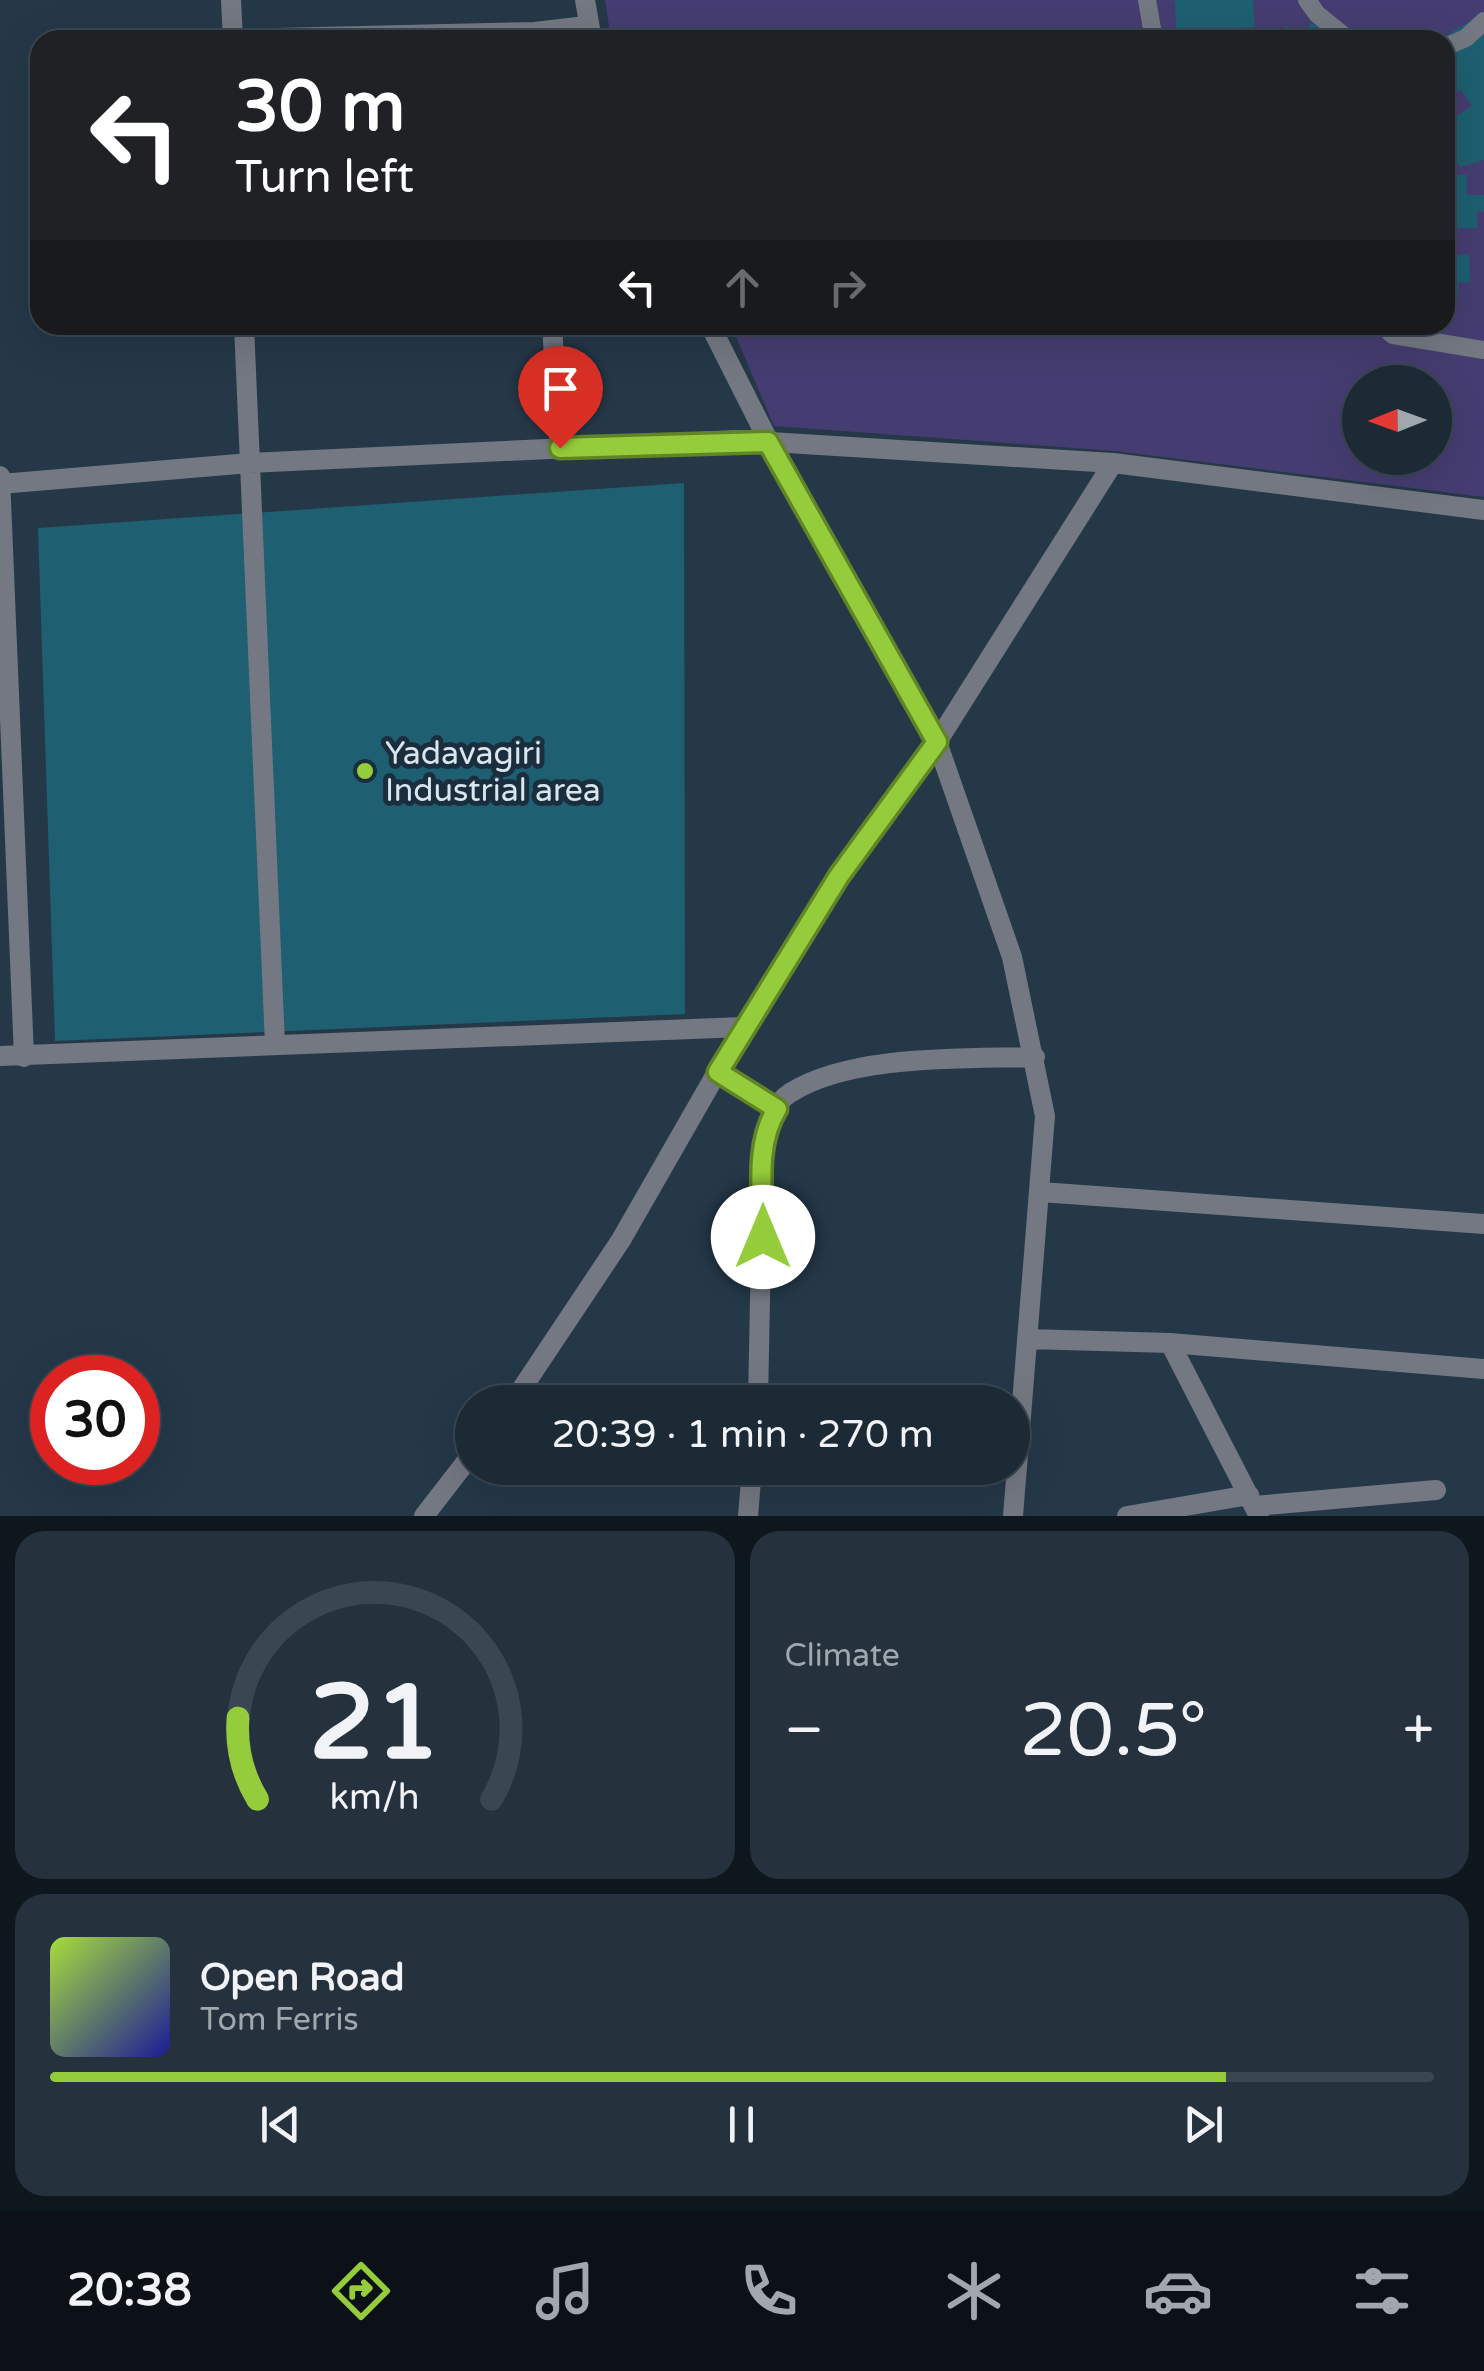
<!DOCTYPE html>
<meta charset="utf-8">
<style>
body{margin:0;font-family:"Varela Round",sans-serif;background:#25323e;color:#f1f3f6;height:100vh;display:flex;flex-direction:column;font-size:38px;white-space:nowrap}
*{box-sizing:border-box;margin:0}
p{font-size:32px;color:#a0a7ad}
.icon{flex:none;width:55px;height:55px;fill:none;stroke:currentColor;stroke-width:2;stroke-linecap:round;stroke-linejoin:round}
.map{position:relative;height:1516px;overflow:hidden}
.sheet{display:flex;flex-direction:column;gap:15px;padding:15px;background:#0f171e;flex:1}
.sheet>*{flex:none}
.banner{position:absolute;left:30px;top:30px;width:1425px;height:305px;border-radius:30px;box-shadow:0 10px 40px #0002,0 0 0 2px #3a4651;background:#202124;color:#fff;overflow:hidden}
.needle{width:65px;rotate:269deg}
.tools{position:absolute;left:1342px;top:365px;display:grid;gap:20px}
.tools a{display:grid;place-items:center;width:110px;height:110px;border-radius:50%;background:#1c2a36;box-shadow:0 10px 40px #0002,0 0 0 2px #3a4651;font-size:50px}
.speed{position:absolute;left:30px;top:1355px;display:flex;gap:20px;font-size:50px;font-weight:700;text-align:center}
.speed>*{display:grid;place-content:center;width:130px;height:130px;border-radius:50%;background:#1c2a36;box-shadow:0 10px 40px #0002,0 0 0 2px #3a4651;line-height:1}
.speed .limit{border:15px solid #d22;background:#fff;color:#111}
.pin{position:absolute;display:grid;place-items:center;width:85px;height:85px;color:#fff;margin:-102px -42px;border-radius:50% 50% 50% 0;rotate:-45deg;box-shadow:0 0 10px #0007}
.pin .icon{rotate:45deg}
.me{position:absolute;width:110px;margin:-55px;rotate:0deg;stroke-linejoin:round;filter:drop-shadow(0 0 8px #0008)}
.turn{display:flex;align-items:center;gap:35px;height:210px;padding:0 40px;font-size:45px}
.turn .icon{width:130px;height:130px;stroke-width:2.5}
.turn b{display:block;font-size:70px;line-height:85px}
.lanes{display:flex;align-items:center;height:95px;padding:0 40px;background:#0003;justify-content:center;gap:50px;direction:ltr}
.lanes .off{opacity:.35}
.big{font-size:75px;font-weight:600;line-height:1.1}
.sheet .tile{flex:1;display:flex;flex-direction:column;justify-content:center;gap:15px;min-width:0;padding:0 35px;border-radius:30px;background:#25323e}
.sheet .dial{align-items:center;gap:0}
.dial svg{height:260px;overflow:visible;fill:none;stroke:#3a4651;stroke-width:7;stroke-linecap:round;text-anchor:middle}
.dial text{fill:#f1f3f6;stroke:none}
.song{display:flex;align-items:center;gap:30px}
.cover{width:120px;height:120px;border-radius:15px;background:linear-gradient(135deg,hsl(80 70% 55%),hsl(240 70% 35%))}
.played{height:10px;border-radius:5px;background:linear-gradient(90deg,#95cc3b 85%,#3a4651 85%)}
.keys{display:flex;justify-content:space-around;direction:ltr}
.heat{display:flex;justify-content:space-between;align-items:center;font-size:55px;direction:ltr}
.sheet .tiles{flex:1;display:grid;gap:15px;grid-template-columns:1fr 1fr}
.tile:last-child{grid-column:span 2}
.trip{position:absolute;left:455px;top:1385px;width:575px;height:100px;border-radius:50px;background:#1c2a36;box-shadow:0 10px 40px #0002,0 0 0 2px #3a4651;font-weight:600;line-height:100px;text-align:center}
.menu{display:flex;height:160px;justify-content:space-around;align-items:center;background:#0b1116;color:#a0a7ad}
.menu .icon{width:70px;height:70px}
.menu .selected{color:#95cc3b}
.menu b{font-size:45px;color:#f1f3f6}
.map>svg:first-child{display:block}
.green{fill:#453d71;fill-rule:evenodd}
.building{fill:#1e5f71}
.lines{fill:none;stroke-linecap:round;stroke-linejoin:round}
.service{stroke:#737882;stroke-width:18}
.minor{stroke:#737882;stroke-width:20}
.route-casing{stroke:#618526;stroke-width:25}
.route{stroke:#95cc3b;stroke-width:18}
.poi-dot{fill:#95cc3b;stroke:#1b2e3d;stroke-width:4}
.labels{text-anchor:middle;stroke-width:10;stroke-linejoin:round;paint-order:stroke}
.poi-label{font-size:32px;fill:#d9e5ef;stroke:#1b2e3d;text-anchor:start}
</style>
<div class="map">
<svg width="1484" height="1516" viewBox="0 0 1484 1516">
<rect width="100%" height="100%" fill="#253848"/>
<path class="green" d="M 605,0 L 1484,0 L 1484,497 L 1116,451 L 774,426 L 731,325 L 1445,325 L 1445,40 L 611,40 ZM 1360,382 L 1435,382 L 1435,458 L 1360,458 Z"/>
<path class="building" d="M 1175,0 L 1253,0 L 1255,27 L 1221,29 L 1222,40 L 1215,40 L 1214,29 L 1176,31 Z
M 1484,12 L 1484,160 L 1460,167 L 1445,140 L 1445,123 L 1472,106 L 1461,90 L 1445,100 L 1445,40 L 1440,40 Z
M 1310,23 L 1332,31 L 1340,40 L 1260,40 L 1264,28 L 1283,35 L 1286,26 L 1306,34 Z
M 1445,175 L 1467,175 L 1467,195 L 1484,195 L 1484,212 L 1477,211 L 1477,228 L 1445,229 L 1445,194 L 1453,194 L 1453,185 L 1445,186 Z
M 1445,237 L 1457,255 L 1469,254 L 1470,282 L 1458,283 L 1458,297 L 1445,298 Z
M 684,483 L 685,1014 L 55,1041 L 38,528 Z"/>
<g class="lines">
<path class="service" d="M 1147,0 L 1154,40
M 1307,0 L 1317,14 L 1349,40
M 1445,47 L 1466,38 L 1484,21
M 1382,325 L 1393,335 L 1484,350"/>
<path class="minor" d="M 231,0 L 233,40
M 585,0 L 592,40
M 233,39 L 535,32 L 586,26
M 244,325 L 275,1045
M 552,325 L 560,449
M 710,325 L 769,442 L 937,742 L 1012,957 L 1045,1116 L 1013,1516
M 0,476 L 24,1057
M 0,484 L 250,463 L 739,440 L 1113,463 L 1484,510
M 0,1056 L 743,1027
M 718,1071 L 777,1109
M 1041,1192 L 1484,1224
M 1027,1339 L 1170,1343 L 1484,1369
M 1170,1343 L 1259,1516
M 513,1402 L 621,1240 L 743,1027 L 839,876 L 937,742 L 1113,463
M 758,1402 L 763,1147 C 767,1129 773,1103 790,1093 C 851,1054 965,1059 1035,1057
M 1254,1506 L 1436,1490
M 424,1516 L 472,1454
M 748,1516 L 752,1468
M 1127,1516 L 1249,1495"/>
</g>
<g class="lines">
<defs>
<path id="route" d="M 560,448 L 768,442 L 937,742 L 839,876 L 718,1072 L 777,1109 C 754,1145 763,1196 763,1237"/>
</defs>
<use href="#route" class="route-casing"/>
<use href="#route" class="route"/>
</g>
<circle class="poi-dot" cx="365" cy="771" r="10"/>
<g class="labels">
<g class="poi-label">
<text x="385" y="764">Yadavagiri<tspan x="385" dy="37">Industrial area</tspan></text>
</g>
</g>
</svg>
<div class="tools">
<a><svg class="needle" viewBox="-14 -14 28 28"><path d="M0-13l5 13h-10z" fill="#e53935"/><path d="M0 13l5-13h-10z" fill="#a0a7ad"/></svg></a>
</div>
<div class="speed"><div class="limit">30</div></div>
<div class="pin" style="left:560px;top:448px;background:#d93025"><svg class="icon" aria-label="arrive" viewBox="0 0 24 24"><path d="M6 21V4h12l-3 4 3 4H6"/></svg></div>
<svg class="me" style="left:763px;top:1237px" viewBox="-20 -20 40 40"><circle r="19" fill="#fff"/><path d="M0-13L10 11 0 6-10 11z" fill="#95cc3b"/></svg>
<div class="trip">20:39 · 1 min · 270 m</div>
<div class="banner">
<div class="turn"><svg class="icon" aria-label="left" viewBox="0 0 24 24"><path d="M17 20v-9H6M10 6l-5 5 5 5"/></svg><div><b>30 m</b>Turn left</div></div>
<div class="lanes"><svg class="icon" aria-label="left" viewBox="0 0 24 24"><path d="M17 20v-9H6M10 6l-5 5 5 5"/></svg><svg class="icon off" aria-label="ahead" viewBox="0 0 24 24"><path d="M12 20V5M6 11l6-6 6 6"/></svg><svg class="icon off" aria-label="right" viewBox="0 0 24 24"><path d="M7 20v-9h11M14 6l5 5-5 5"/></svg></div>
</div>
</div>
<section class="sheet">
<div class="tiles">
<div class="tile dial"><svg viewBox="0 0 100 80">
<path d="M14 69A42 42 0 1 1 86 69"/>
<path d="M14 69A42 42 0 0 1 8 44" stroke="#95cc3b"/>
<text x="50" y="56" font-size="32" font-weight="700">21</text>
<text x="50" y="72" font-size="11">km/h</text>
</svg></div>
<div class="tile"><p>Climate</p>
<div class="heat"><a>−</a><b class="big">20.5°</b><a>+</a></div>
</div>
<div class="tile">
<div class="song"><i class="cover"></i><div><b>Open Road</b><p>Tom Ferris</p></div></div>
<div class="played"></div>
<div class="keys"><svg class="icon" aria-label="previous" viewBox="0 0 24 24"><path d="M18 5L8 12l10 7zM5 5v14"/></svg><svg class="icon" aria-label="pause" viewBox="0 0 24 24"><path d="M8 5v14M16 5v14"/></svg><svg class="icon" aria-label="next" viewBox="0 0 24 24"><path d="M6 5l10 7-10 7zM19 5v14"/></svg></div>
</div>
</div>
</section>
<nav class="menu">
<b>20:38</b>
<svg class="icon selected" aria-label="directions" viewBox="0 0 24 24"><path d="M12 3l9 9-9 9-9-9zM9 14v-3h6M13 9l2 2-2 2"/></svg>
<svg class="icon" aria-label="music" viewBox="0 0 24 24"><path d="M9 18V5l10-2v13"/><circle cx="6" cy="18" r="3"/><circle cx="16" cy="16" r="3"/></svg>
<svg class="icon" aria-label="phone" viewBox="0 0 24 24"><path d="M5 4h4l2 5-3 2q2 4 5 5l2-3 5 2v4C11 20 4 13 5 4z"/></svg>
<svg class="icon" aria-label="climate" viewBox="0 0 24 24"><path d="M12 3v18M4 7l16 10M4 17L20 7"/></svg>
<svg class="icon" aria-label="car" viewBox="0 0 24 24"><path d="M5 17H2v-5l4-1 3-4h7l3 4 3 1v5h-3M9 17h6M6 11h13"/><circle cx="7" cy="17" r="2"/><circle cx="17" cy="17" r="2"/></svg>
<svg class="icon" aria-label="filters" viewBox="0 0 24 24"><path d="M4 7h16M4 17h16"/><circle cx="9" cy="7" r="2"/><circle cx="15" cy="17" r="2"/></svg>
</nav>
